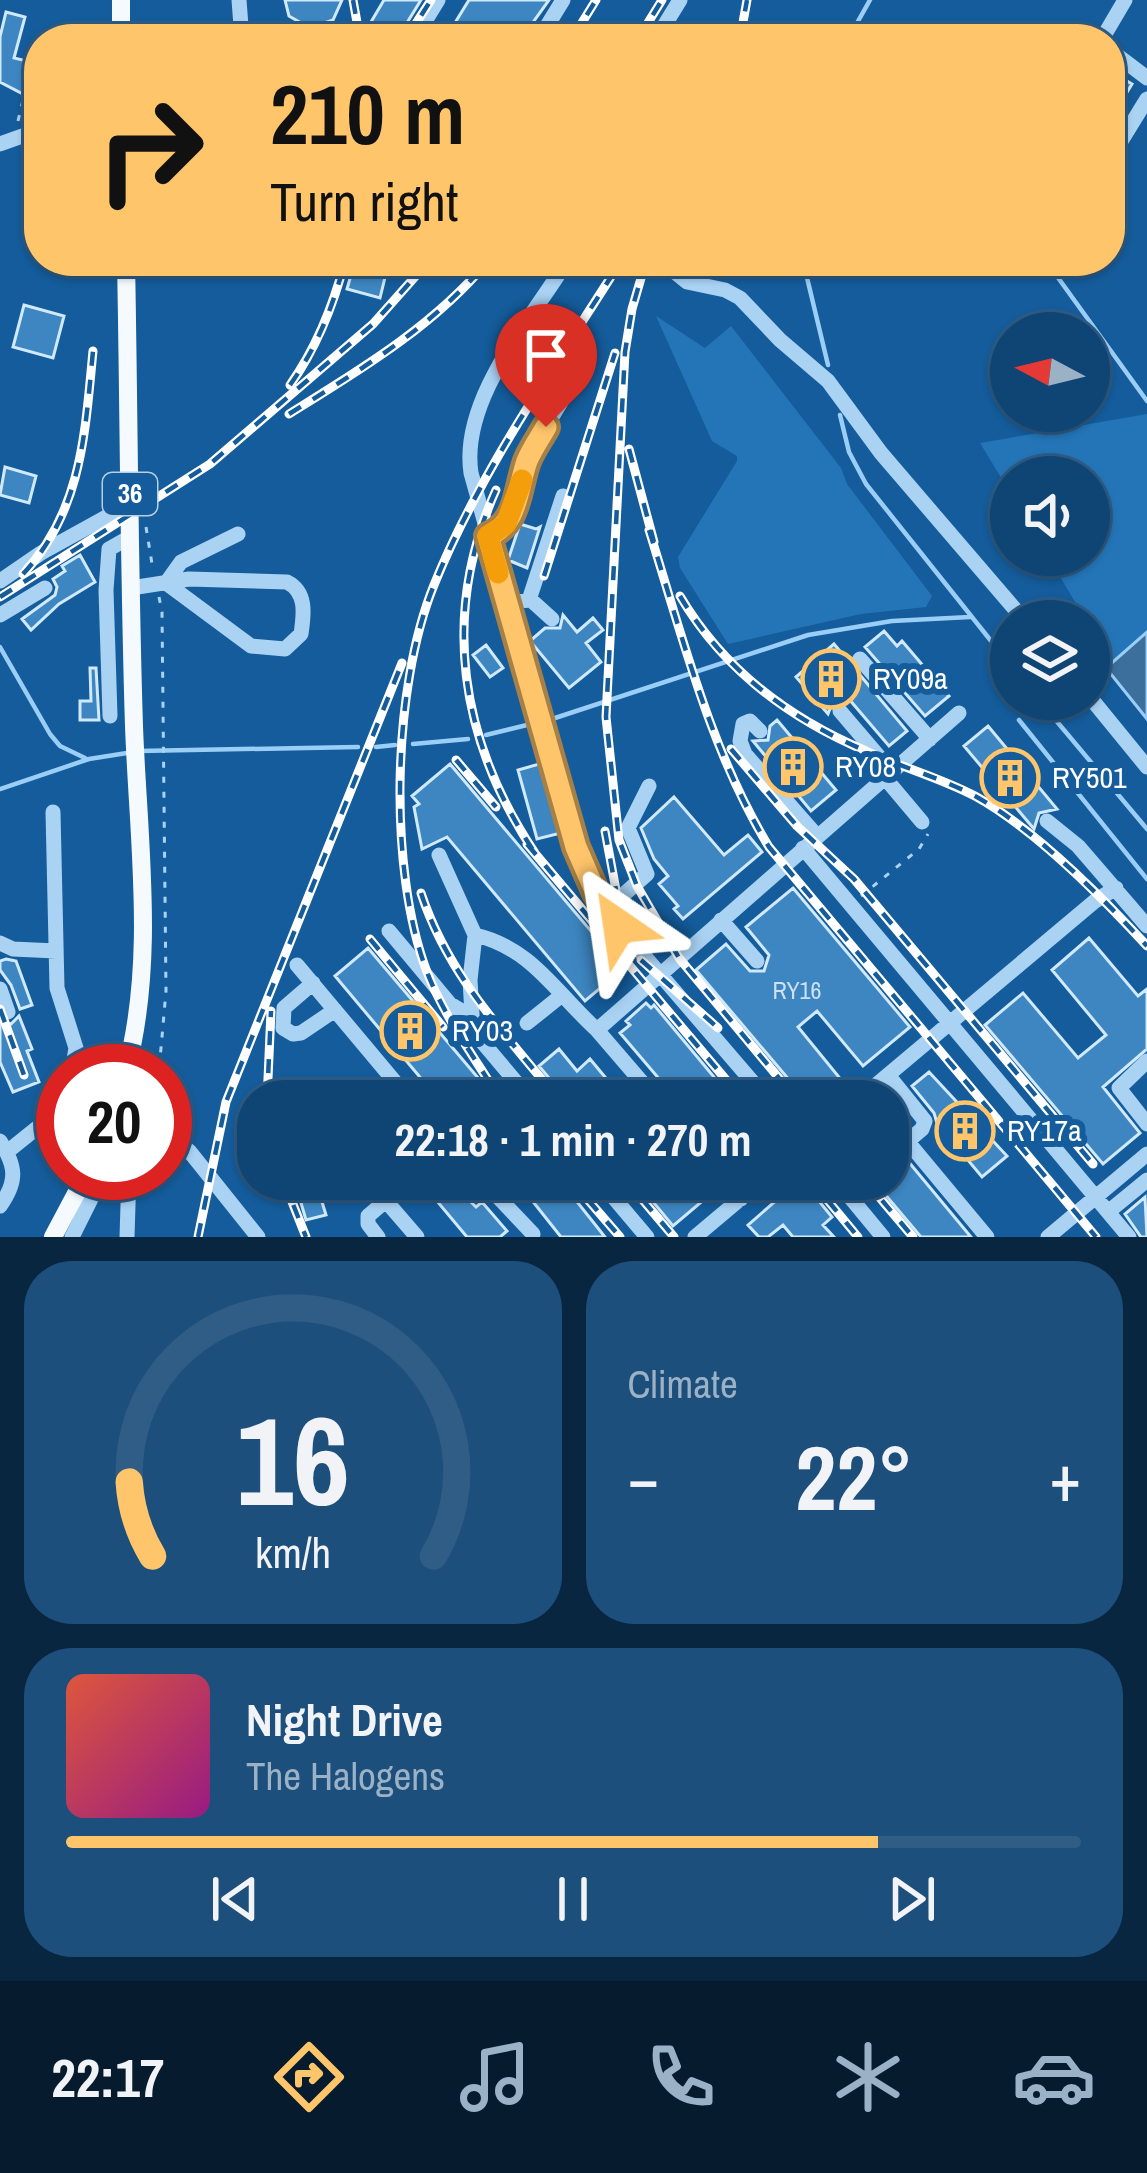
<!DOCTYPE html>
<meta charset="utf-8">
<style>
body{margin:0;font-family:"Archivo Narrow",sans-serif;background:#1d4f7c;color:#f1f3f6;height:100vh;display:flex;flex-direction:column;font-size:45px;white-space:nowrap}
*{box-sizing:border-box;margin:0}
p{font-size:39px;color:#9bb1c5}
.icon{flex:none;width:66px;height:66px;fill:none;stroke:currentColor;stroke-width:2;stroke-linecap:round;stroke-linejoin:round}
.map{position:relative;height:1237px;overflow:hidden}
.side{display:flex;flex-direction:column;gap:24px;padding:24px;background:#082640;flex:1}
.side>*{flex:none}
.top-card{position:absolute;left:24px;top:24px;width:1101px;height:252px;border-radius:48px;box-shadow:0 3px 9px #0004,0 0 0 3px #2f5d86;background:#ffc56b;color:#111;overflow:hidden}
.needle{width:78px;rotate:277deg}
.tools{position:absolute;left:990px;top:312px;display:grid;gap:24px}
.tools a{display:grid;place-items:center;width:120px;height:120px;border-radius:50%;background:#0f4574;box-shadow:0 3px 9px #0004,0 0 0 3px #2f5d86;font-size:60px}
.speed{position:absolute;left:36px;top:1044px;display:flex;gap:24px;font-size:60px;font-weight:700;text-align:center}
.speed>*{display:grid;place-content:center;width:156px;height:156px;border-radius:50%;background:#0f4574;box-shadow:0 3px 9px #0004,0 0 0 3px #2f5d86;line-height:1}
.speed .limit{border:18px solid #d22;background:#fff;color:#111}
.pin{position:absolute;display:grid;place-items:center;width:102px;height:102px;color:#fff;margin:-123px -51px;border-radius:50% 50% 50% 0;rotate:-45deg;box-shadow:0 0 12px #0007}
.pin .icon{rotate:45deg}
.me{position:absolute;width:132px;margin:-66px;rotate:328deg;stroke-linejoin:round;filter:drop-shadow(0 0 9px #0008)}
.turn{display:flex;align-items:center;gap:42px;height:252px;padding:0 48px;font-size:54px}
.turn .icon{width:156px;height:156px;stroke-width:2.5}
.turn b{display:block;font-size:84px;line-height:102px}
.big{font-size:90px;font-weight:700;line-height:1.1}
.side .card{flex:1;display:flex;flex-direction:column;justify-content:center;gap:18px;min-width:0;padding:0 42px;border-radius:48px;background:#1d4f7c}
.side .dial{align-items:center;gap:0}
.dial svg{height:312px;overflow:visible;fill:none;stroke:#2f5d86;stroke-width:7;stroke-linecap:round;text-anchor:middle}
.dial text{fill:#f1f3f6;stroke:none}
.song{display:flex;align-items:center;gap:36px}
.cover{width:144px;height:144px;border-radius:18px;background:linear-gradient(135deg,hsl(10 70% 55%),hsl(310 70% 35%))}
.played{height:12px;border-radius:6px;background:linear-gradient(90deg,#ffc56b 80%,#2f5d86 80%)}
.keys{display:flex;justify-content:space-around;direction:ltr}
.heat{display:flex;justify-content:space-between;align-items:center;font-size:66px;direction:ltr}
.side .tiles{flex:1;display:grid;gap:24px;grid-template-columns:1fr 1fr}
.card:last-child{grid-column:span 2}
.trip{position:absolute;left:237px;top:1080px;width:672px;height:120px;border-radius:48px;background:#0f4574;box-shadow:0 3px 9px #0004,0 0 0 3px #2f5d86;font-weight:700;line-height:120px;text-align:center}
.tab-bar{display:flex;height:192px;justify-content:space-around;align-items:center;background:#061c2e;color:#9bb1c5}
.tab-bar .icon{width:84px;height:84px}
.tab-bar .current{color:#ffc56b}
.tab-bar b{font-size:54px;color:#f1f3f6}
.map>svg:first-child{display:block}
.green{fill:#2475b7}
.water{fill:#3c6f9b;stroke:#9bcef6;stroke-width:3}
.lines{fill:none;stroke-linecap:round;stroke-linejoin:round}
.stream{stroke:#9bcef6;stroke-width:4.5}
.building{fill:#3d86c1;stroke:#d1e9fd;stroke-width:3}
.path{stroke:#a9d2f3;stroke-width:3;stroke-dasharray:6 9;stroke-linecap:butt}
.minor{stroke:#a9d2f3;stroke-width:15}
.major{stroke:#f5faff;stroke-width:18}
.rail-casing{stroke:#fff;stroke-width:9}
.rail{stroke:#145c9b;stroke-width:4.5;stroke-dasharray:14;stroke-linecap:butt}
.route-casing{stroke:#a68046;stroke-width:30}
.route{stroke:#ffc56b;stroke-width:21}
.slow{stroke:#f59e0b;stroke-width:21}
.labels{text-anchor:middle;stroke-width:12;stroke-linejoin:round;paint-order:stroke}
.number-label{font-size:24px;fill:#cee1f0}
.shield{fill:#145c9b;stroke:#b8cee1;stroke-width:3}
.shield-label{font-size:27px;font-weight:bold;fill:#fff}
.poi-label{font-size:30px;fill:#fff;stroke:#145c9b;text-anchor:start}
</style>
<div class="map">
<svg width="1147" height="1237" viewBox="0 0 1147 1237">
<rect width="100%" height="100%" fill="#145c9b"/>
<path class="green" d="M 656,316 L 705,348 L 731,326 L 841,468 L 847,484 L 932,596 L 926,607 L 861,614 L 728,644 L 680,568 L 678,557 L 737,461 L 737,456 L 712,441 Z
M 1147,414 L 1147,722 L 1047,555 L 1089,555 L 1089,477 L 1011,477 L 1011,494 L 980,443 Z"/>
<path class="water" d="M 1147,632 L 1147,719 L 1106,668 Z"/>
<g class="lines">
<path class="stream" d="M 848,39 L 870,0
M 803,261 L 828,365
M 1046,261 L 1147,401
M 840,415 L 849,452 L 866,484 L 1011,666
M 0,647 L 50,734 L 60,746 L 85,758
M 1038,699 L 1147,829
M 552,719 L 808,635 L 892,621 L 970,617
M 1019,720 L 1147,879
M 486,735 L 531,724
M 413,744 L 468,739
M 376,747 L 395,745
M 138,751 L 358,747
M 0,789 L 89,759 L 127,753"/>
</g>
<path class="building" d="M 285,0 L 342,0 L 333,20 L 310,28 L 289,16 Z
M 384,0 L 421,0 L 397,39 L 387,39 L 368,27 Z
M 469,0 L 549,0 L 521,39 L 445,39 Z
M 6,12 L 25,17 L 14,58 L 39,64 L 39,95 L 26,92 L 25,95 L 0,82 L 0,37 Z
M 1110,71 L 1132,84 L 1117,109 L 1110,105 Z
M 355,261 L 389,261 L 380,298 L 347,289 Z
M 24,305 L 64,316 L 53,358 L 13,347 Z
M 5,467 L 36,476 L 29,503 L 0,495 Z
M 520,524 L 536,529 L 540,527 L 527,568 L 508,560 Z
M 80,555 L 95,582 L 59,604 L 31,630 L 22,619 L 55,595 L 57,587 L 53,579 L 65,571 L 62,566 Z
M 563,615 L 577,632 L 593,618 L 603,630 L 586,643 L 601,662 L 569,688 L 530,641 L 545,628 L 560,628 Z
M 884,631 L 897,646 L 902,641 L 949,696 L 925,716 L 865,647 Z
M 834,644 L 907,731 L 889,746 L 848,698 L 833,701 L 828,714 L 796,677 Z
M 486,645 L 503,668 L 490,677 L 473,655 Z
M 90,668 L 96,668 L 99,720 L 80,720 L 80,701 L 91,701 Z
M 777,720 L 836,790 L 811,811 L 753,741 L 768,740 L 770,726 Z
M 988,726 L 1057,809 L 1039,813 L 1034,829 L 964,746 Z
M 450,764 L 623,969 L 585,1001 L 447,837 L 422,849 L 414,807 L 419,804 L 412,796 Z
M 539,764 L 561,833 L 537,839 L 518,770 Z
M 674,797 L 724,855 L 748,835 L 762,852 L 683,919 L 674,909 L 678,906 L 659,884 L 668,876 L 654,859 L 641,828 Z
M 793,888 L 910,1027 L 863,1066 L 817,1011 L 798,1027 L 843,1082 L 821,1101 L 807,1101 L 696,970 L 726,944 L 750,971 L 764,971 L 769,955 L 746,927 Z
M 1089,938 L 1138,996 L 1147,989 L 1147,1049 L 1103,1087 L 1140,1133 L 1103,1164 L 985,1025 L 1023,993 L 1078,1058 L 1106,1035 L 1052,970 Z
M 368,948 L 485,1086 L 467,1101 L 440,1101 L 335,976 Z
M 6,959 L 16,961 L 32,1005 L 20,1009 L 11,985 L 0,970 L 0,961 Z
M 646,1003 L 651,1008 L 654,1005 L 734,1101 L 678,1101 L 620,1033 L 630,1025 L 626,1021 Z
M 19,1016 L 32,1049 L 27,1051 L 39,1082 L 13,1092 L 0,1062 L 0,1021 L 11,1024 Z
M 559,1049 L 577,1071 L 590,1059 L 625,1101 L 568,1101 L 539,1066 Z
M 929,1072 L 1007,1156 L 982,1177 L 937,1123 L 934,1113 L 912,1086 Z
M 888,1137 L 971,1237 L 921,1237 L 872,1179 L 888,1179 Z
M 294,1179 L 315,1179 L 326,1215 L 306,1220 Z
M 448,1179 L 476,1207 L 482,1202 L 507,1231 L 500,1237 L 467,1237 L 431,1194 Z
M 515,1179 L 559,1179 L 605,1237 L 561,1237 Z
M 634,1179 L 690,1179 L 706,1198 L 673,1226 Z
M 801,1179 L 832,1217 L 823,1225 L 834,1237 L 793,1237 L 783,1225 L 768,1237 L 759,1237 L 748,1225 Z
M 1145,1197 L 1147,1237 L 1141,1237 L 1125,1214 Z"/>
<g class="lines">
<path class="path" d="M 18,121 L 23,100
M 146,527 L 153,570
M 159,597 L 162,612 L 166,991 L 159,1071
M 861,896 L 919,849 L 928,834
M 165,1163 L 181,1165"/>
<path class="minor" d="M 239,0 L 242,39
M 414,39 L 438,0
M 539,39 L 563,0
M 656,39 L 680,0
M 1102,39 L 1125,0
M 1110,50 L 1147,78
M 0,144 L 39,130
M 1110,159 L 1147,99
M 567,261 C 530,321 460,400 471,473 L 560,794 L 596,893 L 634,944 L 769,1101
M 661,261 L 687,282 L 725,290 L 740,298 L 780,340 L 828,381 L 881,453 L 1025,621
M 488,536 C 523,522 517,482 531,453 C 540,435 551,419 561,402
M 0,581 L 41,553 L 130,504
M 166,583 L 181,562 L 238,534
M 131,588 L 189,579 L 287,582 C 307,592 304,614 301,634 L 285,649 L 251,646 L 166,583
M 529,600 L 563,496
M 506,602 L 531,600 L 552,619
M 0,615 L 45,588
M 860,659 L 930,739
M 1089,696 L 1147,767
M 840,711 L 892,772
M 110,716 L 106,590 L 109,549 L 130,537
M 760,731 L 750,721 L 743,724 L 740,741 L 745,754 L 817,836
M 885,778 L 922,822
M 53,812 L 57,988 L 76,1048 L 72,1071
M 1047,821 L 1078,846 L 1147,926
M 803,848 L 1129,1237
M 439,855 L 475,935 L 470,980 L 473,1031 L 532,1101
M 606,910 L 647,874 L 628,828 L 649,786
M 721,920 L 757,961
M 389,931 L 450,1004 L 470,1016
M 475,935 C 532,948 556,993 597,1030 L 959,713
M 0,943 L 13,949 L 56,951
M 297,965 L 411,1101
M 313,983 L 284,1008 L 283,1028 L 293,1034 L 301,1033 L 335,1010
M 0,989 L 8,1012
M 527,1023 L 562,995
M 597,1030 L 658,1101
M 1147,1061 L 1119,1088 L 1147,1124
M 888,1075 L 925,1121 L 922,1129 L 908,1141
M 508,1101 L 522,1089
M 857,1101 L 1095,901 L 1116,888
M 888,1118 L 987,1237
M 165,1130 L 190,1152 L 258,1237
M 0,1141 C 16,1166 18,1181 0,1206
M 7,1152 L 53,1115 L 63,1098
M 367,1179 L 417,1237
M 481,1179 L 533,1234
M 598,1179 L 647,1237
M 724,1179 L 741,1199
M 835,1179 L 883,1237
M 1108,1212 L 1147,1180
M 72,1237 L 104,1173
M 127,1237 L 129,1173
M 378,1237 L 368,1224 L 368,1216 L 411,1179
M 695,1237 L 764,1179
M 1048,1237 L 1147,1154"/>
<path class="major" d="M 121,0 L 121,39
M 126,261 C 129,416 129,571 134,726 C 138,839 156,960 126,1071
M 53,1237 L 87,1173"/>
<defs>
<path id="rail" d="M 353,0 L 360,39
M 406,39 L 431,0
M 572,39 L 596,0
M 638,39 L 662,0
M 740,39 L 747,0
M 646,261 L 632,309 L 625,352 L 606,717 L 619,840 L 637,886 L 679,958 L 798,1101
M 290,385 C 317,347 333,307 345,261
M 289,414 C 360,370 434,326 488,261
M 629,449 L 654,542
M 496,490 C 440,615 460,741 535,853
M 649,530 C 683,638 710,750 769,847 L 1096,1237
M 23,574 C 82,511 85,433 93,351
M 544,576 L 615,353
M 680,596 C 723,669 788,718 866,751 C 901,767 941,778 975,796 C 1033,828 1102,897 1147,946
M 0,597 L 210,464 L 373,324 L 429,261
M 731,749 L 797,826 L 854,879 L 1093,1164
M 456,760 L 496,807
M 605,831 L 616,890
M 527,844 L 744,1101
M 421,893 C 448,976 506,1035 560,1101
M 370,939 L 443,1027
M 641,960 L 718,1028
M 0,1009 L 24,1075
M 490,1083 C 467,1047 442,1011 427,972 C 388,869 392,688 434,585 C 480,471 555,366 621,261
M 267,1101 L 271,1011
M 283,1179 L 306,1237
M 570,1179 L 620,1237
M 625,1179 L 674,1237
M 810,1179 L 858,1237
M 864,1179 L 913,1237
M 198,1237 L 226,1102 L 402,663"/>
</defs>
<use href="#rail" class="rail-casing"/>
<use href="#rail" class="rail"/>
</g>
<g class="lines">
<defs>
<path id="route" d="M 546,427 C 540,438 532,449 527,461 C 517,489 519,523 488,536 L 576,847 L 596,893 L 619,926"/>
</defs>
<use href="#route" class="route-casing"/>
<use href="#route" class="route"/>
<path class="slow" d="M 498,573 L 488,536 L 506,524 L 522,480"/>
</g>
<defs>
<symbol id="building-ring" viewBox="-11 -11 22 22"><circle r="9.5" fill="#145c9b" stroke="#ffc56b" stroke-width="1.5"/><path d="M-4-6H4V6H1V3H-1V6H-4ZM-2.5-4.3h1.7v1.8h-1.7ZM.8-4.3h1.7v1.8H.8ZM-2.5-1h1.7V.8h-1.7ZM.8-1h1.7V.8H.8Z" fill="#ffc56b"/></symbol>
</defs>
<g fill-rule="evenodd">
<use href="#building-ring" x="798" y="646" width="66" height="66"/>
<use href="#building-ring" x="760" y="734" width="66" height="66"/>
<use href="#building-ring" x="977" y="745" width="66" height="66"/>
<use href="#building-ring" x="377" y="998" width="66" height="66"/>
<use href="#building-ring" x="932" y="1098" width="66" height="66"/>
</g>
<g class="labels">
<g class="number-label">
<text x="797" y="999">RY16</text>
</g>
<rect class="shield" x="103" y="473" width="54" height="42" rx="9"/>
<g class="shield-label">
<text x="130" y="503">36</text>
</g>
<g class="poi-label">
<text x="873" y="689">RY09a</text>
<text x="835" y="777">RY08</text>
<text x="1052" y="788">RY501</text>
<text x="452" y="1041">RY03</text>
<text x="1007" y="1141">RY17a</text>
</g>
</g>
</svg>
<div class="tools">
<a><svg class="needle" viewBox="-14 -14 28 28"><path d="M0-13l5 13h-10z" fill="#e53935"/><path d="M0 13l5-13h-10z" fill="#9bb1c5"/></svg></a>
<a><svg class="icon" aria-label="sound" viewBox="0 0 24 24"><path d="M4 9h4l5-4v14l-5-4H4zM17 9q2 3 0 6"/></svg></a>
<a><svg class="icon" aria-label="layers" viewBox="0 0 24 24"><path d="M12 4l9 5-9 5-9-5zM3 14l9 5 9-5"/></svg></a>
</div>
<div class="speed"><div class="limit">20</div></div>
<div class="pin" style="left:546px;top:427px;background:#d93025"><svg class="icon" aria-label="arrive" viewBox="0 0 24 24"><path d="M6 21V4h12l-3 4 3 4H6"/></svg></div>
<svg class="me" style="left:619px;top:926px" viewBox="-20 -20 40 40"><path d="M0-17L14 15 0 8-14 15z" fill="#ffc56b" stroke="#fff" stroke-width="4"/></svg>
<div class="trip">22:18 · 1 min · 270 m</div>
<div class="top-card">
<div class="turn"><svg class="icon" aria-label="right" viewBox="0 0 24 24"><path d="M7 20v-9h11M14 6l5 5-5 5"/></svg><div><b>210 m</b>Turn right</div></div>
</div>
</div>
<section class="side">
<div class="tiles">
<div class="card dial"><svg viewBox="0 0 100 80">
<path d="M14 69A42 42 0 1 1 86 69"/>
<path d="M14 69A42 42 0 0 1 8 50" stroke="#ffc56b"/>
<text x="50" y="56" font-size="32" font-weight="700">16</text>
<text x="50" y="72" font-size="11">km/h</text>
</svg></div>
<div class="card"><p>Climate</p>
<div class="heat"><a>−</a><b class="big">22°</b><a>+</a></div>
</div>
<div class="card">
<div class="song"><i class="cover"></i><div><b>Night Drive</b><p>The Halogens</p></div></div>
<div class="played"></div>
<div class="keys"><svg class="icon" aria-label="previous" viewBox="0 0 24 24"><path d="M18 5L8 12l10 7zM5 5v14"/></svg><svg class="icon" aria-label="pause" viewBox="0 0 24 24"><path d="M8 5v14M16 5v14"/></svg><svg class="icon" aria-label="next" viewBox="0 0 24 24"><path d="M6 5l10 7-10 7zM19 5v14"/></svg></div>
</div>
</div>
</section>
<nav class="tab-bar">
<b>22:17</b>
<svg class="icon current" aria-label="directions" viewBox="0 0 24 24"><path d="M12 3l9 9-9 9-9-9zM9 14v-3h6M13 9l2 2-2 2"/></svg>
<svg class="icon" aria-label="music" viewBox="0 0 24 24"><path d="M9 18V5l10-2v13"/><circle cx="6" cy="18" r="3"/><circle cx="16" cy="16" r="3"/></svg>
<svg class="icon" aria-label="phone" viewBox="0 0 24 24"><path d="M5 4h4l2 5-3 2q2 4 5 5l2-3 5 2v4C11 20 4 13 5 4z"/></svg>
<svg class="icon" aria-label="climate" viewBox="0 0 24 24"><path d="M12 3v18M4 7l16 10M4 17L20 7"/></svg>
<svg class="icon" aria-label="car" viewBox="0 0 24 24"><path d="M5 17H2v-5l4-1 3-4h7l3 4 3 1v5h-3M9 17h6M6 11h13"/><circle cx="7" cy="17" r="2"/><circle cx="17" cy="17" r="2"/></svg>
</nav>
